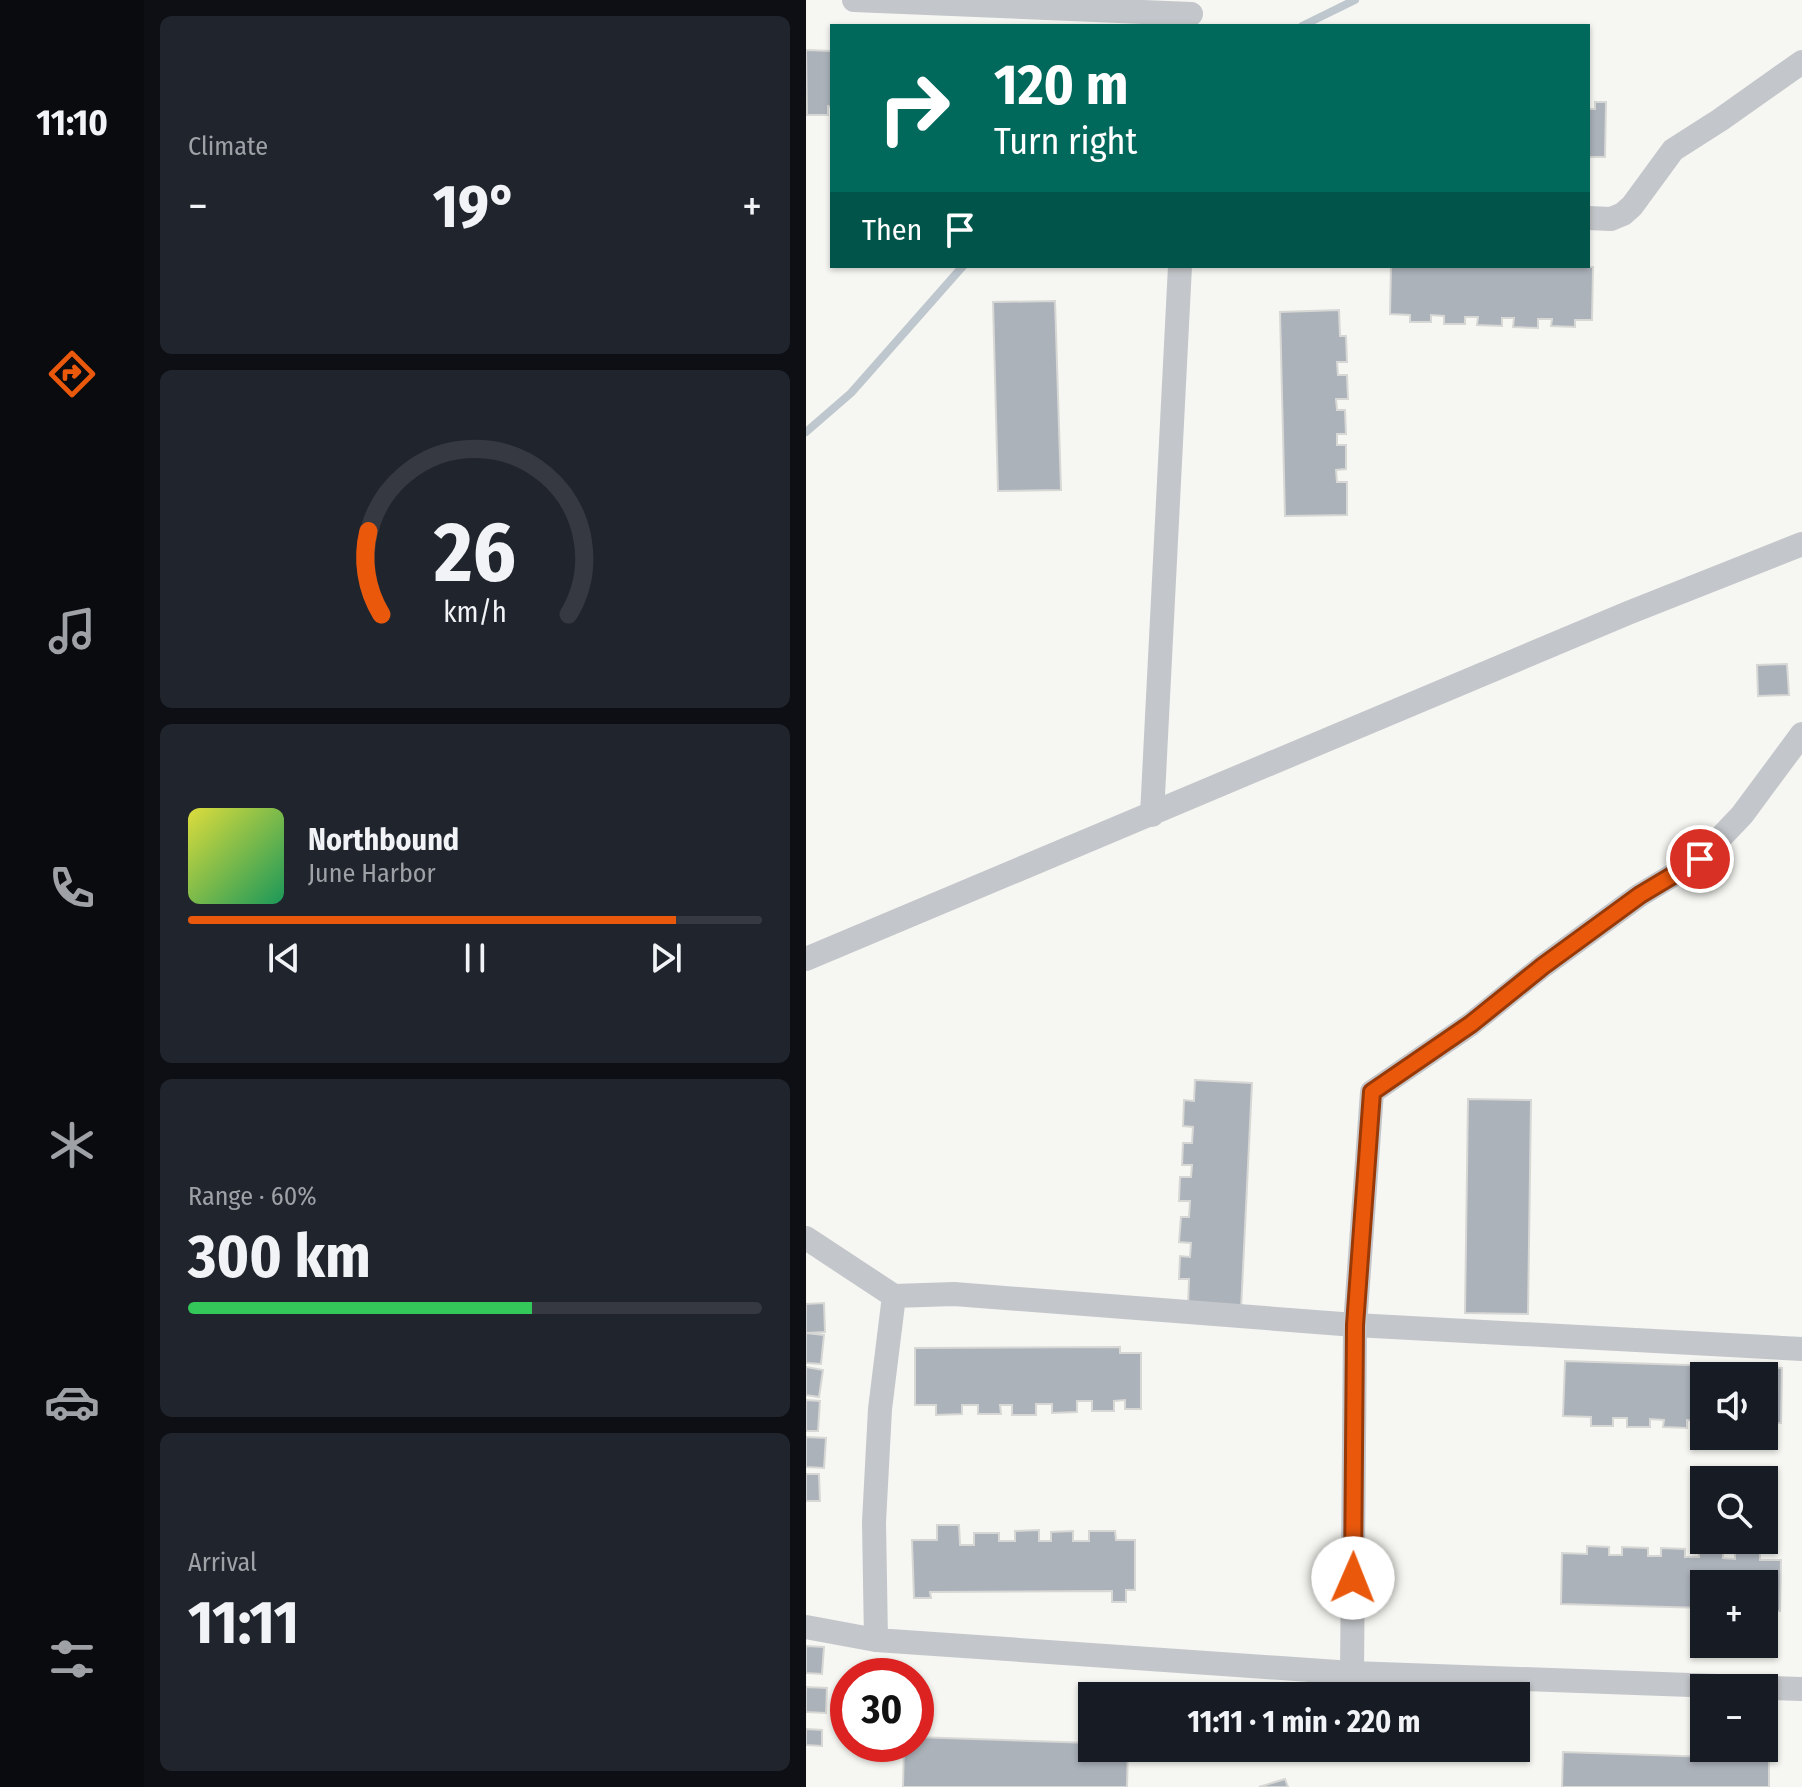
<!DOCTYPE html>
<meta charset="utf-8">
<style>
body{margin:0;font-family:"Fira Sans Condensed",sans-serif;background:#20242c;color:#f1f3f6;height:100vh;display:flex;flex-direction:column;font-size:30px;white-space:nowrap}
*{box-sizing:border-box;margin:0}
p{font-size:26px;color:#9ea1a6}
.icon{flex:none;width:44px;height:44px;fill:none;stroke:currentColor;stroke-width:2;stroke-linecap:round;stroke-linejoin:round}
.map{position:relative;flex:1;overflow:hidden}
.panel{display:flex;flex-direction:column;gap:16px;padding:16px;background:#0d0f14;width:662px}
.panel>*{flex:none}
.banner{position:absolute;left:24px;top:24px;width:760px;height:244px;border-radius:0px;box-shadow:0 2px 6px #0004;background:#00695c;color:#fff;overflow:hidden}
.tools{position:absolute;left:884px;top:1362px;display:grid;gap:16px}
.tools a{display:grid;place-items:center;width:88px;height:88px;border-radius:0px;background:#171b24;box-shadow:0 2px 6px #0004;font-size:40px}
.speed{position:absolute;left:24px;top:1658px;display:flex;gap:16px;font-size:40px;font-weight:700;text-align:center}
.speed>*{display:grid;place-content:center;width:104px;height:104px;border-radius:50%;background:#171b24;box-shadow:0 2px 6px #0004;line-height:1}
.speed .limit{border:12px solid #d22;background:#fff;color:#111}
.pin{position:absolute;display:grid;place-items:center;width:68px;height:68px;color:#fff;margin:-34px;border:4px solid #fff;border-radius:50%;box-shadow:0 2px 8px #0007}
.me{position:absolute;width:88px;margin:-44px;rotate:1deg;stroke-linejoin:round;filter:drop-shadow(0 0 6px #0008)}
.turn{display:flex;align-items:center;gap:28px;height:168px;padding:0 32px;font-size:36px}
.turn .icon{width:104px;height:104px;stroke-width:2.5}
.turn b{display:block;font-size:56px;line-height:68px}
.then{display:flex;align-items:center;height:76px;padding:0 32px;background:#0003;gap:16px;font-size:30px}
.big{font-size:60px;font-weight:700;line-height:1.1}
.panel .widget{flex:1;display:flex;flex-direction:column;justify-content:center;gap:12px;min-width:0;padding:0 28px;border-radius:12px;background:#20242c}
.panel .dial{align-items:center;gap:0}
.dial svg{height:208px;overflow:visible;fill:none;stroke:#363941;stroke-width:7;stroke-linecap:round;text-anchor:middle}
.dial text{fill:#f1f3f6;stroke:none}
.song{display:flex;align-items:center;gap:24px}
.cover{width:96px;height:96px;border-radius:12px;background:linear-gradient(135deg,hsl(60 70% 55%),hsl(150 70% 35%))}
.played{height:8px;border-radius:4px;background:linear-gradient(90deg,#ea580c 85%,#363941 85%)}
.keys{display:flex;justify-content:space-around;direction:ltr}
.heat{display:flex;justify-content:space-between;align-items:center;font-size:44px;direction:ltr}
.charge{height:12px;border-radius:6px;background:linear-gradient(90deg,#34c759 60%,#363941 0)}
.trip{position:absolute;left:272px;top:1682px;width:452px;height:80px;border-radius:0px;background:#171b24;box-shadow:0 2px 6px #0004;font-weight:700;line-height:80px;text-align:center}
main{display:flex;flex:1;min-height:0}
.dock{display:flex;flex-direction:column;width:144px;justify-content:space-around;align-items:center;background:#090b0e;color:#9ea1a6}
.dock .icon{width:56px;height:56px}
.dock .on{color:#ea580c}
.dock b{font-size:36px;color:#f1f3f6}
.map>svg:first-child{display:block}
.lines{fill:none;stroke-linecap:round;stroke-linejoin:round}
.stream{stroke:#bec7ce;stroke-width:8}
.building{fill:#abb2b9;stroke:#d7d7d5;stroke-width:2}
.street{stroke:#c3c6ca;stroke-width:24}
.route-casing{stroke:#983908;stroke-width:20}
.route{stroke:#ea580c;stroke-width:14}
</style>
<main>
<nav class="dock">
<b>11:10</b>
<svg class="icon on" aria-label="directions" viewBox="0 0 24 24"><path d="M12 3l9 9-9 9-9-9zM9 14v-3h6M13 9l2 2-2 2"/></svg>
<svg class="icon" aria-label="music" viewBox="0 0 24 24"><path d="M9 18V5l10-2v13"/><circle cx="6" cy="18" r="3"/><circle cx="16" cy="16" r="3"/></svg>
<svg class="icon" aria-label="phone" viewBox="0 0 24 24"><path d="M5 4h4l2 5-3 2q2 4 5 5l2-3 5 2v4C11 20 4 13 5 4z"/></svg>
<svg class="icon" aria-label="climate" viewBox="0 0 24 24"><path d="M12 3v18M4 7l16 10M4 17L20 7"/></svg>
<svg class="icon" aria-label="car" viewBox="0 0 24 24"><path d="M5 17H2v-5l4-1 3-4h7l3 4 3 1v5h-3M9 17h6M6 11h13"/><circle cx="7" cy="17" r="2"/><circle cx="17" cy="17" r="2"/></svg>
<svg class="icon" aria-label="filters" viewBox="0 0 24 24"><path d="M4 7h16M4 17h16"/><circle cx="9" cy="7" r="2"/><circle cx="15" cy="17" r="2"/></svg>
</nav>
<section class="panel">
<div class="widget"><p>Climate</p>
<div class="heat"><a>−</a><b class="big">19°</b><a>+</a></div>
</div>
<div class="widget dial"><svg viewBox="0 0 100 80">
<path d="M14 69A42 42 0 1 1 86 69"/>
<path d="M14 69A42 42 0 0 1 9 37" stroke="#ea580c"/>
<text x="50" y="56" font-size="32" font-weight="700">26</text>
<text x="50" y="72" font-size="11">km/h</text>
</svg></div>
<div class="widget">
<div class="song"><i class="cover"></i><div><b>Northbound</b><p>June Harbor</p></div></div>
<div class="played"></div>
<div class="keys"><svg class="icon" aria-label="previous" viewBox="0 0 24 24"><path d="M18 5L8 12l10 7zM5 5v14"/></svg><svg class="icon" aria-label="pause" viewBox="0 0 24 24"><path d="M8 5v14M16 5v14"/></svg><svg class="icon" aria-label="next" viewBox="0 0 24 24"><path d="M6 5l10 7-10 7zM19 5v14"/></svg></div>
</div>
<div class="widget"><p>Range · 60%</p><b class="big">300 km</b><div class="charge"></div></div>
<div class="widget"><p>Arrival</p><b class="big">11:11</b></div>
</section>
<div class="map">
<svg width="996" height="1787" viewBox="0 0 996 1787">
<rect width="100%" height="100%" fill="#f6f6f2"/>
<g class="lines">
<path class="stream" d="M 496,26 L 549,0
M 0,432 L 45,393 L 157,266"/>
</g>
<path class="building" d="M 0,50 L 26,51 L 26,107 L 22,106 L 22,115 L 1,115 Z
M 789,102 L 800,102 L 799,157 L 782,157 L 782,109 L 789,109 Z
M 585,266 L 787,267 L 786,320 L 769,320 L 769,327 L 745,326 L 746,319 L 732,319 L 732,328 L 707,327 L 708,318 L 696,318 L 696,326 L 671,325 L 672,317 L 659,317 L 659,324 L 638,324 L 638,316 L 625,315 L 625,322 L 604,322 L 604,315 L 584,314 Z
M 249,301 L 255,490 L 192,491 L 187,302 Z
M 533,310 L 534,336 L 540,336 L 541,362 L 531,362 L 532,375 L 541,375 L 542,399 L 530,399 L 531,410 L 539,410 L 540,434 L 531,434 L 531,445 L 540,445 L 540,469 L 530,470 L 531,482 L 541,482 L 541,515 L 479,516 L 474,312 Z
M 981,664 L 983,695 L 952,696 L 951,665 Z
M 389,1080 L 446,1083 L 435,1310 L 382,1307 L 383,1279 L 373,1279 L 374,1256 L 384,1257 L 385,1243 L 373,1242 L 375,1217 L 383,1217 L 384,1201 L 373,1201 L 374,1177 L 385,1177 L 386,1165 L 376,1165 L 377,1143 L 386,1143 L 387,1127 L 377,1126 L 378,1100 L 388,1101 Z
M 662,1099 L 725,1100 L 722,1314 L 659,1313 Z
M 18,1303 L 19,1332 L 0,1333 L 0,1304 Z
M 0,1333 L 18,1335 L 15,1364 L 0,1363 Z
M 314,1347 L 314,1353 L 335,1353 L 335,1409 L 319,1409 L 319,1400 L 308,1401 L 308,1411 L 286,1411 L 286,1401 L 271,1401 L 271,1412 L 246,1413 L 246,1404 L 230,1404 L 230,1415 L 206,1415 L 206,1405 L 194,1405 L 195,1414 L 172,1414 L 172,1405 L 156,1405 L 156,1414 L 130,1415 L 130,1405 L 109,1405 L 109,1348 Z
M 759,1361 L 976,1368 L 975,1423 L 958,1423 L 958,1376 L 898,1376 L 898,1429 L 894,1429 L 893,1421 L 881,1420 L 881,1428 L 857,1427 L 858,1420 L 844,1419 L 844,1427 L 821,1427 L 821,1418 L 807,1418 L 807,1426 L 785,1426 L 785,1417 L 757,1416 Z
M 0,1367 L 17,1370 L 13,1397 L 0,1395 Z
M 0,1400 L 14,1401 L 12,1431 L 0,1431 Z
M 0,1437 L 20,1438 L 18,1468 L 0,1467 Z
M 0,1474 L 13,1474 L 14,1501 L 0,1501 Z
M 131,1525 L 153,1525 L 154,1545 L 168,1545 L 168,1533 L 193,1533 L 193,1541 L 209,1541 L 209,1531 L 233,1530 L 233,1541 L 245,1541 L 245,1532 L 267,1531 L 267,1541 L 283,1541 L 283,1531 L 309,1531 L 310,1540 L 329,1540 L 329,1590 L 320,1590 L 320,1602 L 306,1602 L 306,1591 L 124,1592 L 125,1598 L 108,1598 L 106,1540 L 131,1540 Z
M 781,1546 L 803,1547 L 803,1555 L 816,1555 L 816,1547 L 842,1548 L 842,1556 L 855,1556 L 855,1548 L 879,1549 L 879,1557 L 893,1557 L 893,1548 L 917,1548 L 917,1558 L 929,1559 L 929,1547 L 954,1548 L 954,1560 L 975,1560 L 974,1611 L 958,1610 L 958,1584 L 898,1584 L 898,1608 L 755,1604 L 756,1553 L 781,1554 Z
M 0,1646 L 18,1647 L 16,1674 L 0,1673 Z
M 0,1687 L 21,1688 L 20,1713 L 0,1712 Z
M 0,1729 L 16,1730 L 16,1746 L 0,1745 Z
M 110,1737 L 286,1743 L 286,1748 L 322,1748 L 321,1787 L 97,1787 L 98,1744 L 110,1744 Z
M 757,1752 L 963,1759 L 963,1787 L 756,1787 Z
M 479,1779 L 482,1787 L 453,1787 Z"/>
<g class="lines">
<path class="street" d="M 48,0 L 385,14
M 782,218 L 805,219 L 817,214 L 826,206 L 867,150 L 914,120 L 996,62
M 346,815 L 374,266
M 0,959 L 822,613 L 996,544
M 0,1238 L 88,1296 L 148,1294 L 549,1325 L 996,1349
M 0,1627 L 70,1640 L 546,1673 L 996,1689
M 70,1640 L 68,1522 L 74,1409 L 88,1296
M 546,1673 L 549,1325 L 566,1092 L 665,1024 L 737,966 L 834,895 L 894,859 L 936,815 L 996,734"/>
</g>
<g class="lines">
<defs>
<path id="route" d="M 547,1578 L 549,1325 L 566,1092 L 665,1024 L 737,966 L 834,895 L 894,859"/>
</defs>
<use href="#route" class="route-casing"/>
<use href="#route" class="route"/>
</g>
</svg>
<div class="tools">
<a><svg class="icon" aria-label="sound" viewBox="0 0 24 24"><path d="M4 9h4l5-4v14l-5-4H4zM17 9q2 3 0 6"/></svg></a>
<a><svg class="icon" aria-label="search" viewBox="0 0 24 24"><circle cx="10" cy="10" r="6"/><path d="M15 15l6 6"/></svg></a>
<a>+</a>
<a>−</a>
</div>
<div class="speed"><div class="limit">30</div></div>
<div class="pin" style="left:894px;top:859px;background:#d93025"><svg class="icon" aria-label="arrive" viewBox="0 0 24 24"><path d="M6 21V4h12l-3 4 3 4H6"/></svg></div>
<svg class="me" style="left:547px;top:1578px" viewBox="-20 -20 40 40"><circle r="19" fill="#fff"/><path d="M0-13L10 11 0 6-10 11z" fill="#ea580c"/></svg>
<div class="trip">11:11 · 1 min · 220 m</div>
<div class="banner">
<div class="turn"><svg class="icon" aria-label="right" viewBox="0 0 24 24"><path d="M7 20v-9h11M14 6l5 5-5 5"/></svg><div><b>120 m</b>Turn right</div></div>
<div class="then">Then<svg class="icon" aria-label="arrive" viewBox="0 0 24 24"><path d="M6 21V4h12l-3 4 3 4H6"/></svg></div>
</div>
</div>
</main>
